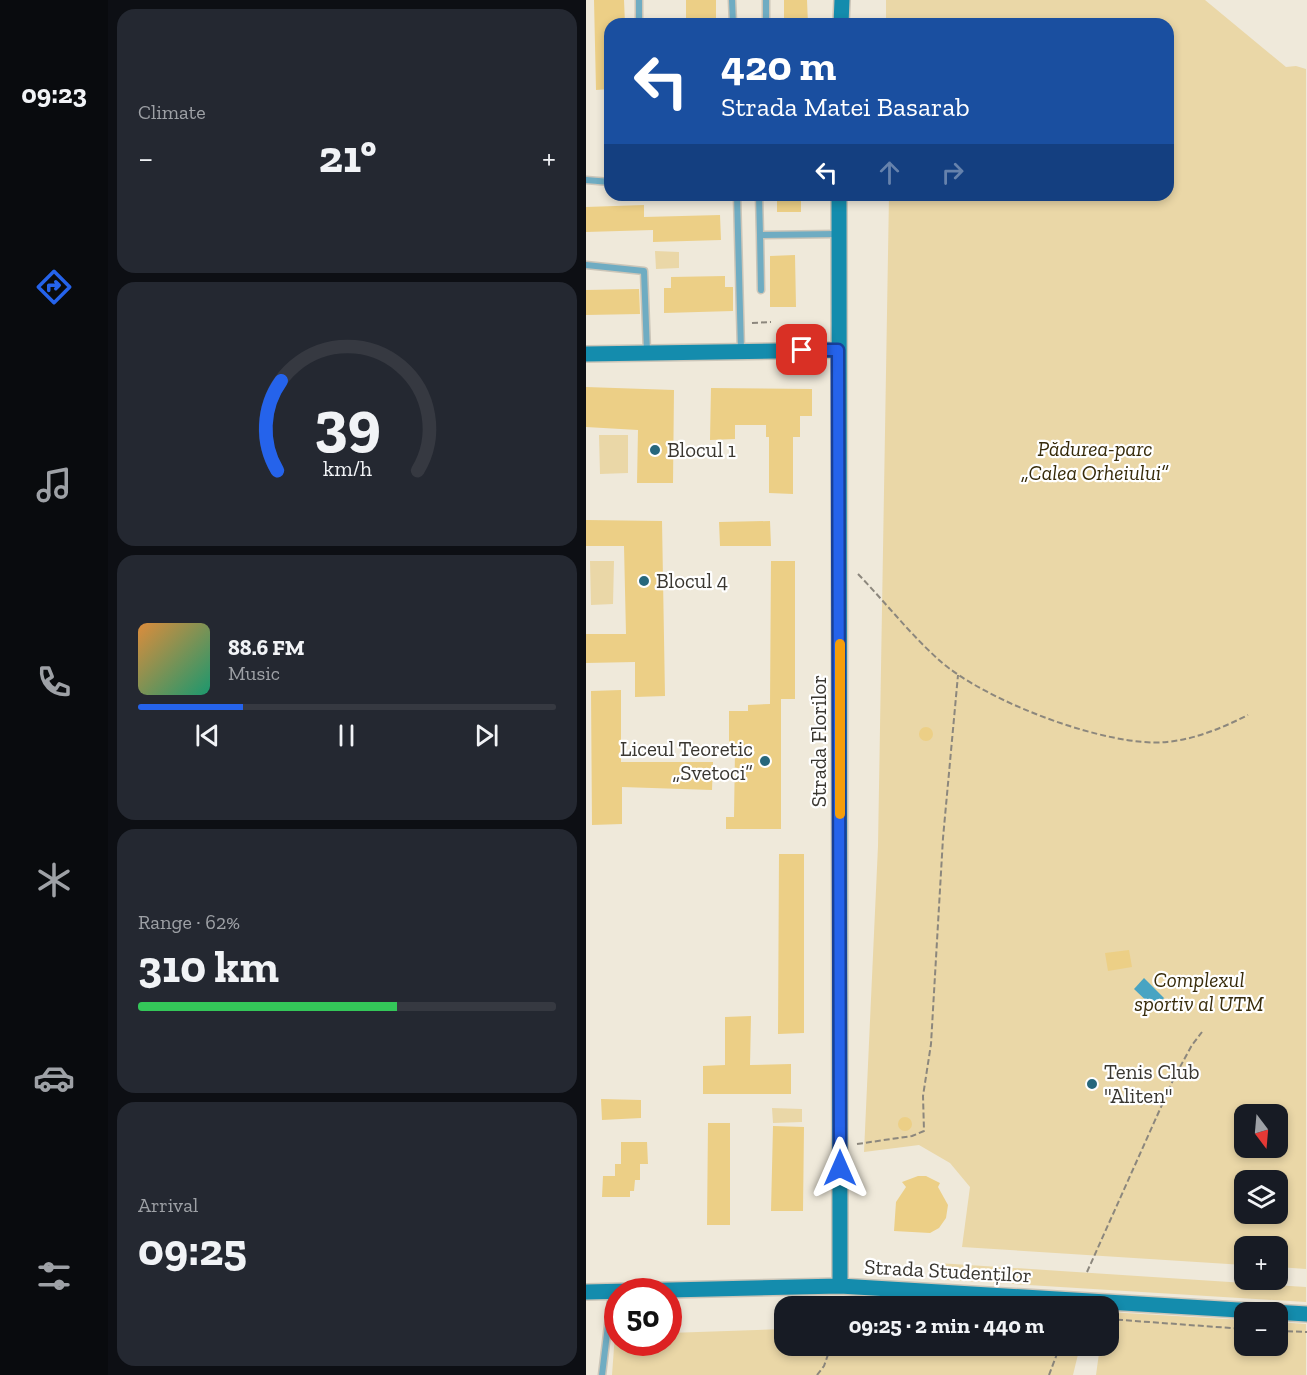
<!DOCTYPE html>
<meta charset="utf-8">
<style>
body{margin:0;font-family:"Zilla Slab",serif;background:#242831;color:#f1f3f6;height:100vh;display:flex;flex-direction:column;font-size:22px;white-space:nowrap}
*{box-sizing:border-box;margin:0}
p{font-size:20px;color:#9ea1a6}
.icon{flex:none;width:33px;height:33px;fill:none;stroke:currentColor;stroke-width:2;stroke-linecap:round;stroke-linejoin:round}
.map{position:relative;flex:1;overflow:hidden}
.panel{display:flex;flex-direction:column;gap:9px;padding:9px;background:#0d0f14;width:478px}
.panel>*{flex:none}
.hud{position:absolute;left:18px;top:18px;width:570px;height:183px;border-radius:18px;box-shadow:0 3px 9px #0003;background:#1a4fa0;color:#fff;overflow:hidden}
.needle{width:39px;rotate:164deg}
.tools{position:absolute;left:648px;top:1104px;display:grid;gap:12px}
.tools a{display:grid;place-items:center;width:54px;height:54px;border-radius:12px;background:#171b24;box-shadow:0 3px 9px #0003;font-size:30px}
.speed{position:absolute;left:18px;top:1278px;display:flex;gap:12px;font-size:30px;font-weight:700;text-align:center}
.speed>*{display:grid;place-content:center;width:78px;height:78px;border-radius:50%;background:#171b24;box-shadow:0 3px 9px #0003;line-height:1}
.speed .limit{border:9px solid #d22;background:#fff;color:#111}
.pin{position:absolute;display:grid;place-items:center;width:51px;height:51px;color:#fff;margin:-26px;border-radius:12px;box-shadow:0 3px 9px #0006}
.me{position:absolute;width:66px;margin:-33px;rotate:0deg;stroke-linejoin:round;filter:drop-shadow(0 0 4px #0008)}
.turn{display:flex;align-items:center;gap:21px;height:126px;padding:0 18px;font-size:27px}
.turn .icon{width:78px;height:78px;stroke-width:2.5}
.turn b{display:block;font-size:42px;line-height:51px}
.lanes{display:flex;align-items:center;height:57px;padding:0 18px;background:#0003;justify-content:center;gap:30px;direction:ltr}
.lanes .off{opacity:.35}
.big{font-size:45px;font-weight:700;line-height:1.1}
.panel .card{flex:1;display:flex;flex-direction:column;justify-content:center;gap:9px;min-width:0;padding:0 21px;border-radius:18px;background:#242831}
.panel .dial{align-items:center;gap:0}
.dial svg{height:156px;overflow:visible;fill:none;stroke:#363941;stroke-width:7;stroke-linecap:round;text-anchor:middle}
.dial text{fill:#f1f3f6;stroke:none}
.song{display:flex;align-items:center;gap:18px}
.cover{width:72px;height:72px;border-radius:9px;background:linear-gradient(135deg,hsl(30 70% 55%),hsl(160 70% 35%))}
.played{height:6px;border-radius:3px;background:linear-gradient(90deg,#2563eb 25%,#363941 25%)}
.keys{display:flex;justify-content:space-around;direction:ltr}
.heat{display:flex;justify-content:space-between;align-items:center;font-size:33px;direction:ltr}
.charge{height:9px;border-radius:4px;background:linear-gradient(90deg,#34c759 62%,#363941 0)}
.trip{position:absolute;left:188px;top:1296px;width:345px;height:60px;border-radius:18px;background:#171b24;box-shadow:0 3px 9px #0003;font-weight:700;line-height:60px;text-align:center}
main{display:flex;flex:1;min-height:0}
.tab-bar{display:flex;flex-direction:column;width:108px;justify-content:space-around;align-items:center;background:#090b0e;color:#9ea1a6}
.tab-bar .icon{width:42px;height:42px}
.tab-bar .selected{color:#2563eb}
.tab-bar b{font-size:27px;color:#f1f3f6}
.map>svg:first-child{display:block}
.green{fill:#ead7a7;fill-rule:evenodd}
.water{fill:#48a4c3}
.building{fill:#eccf86}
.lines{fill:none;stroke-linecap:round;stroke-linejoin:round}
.lane-casing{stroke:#cbc5b8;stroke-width:9}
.secondary-casing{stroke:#cbc5b8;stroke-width:18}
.path{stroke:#8c877d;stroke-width:2;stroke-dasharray:6 3;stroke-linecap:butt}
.lane{stroke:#6facc2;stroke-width:6}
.secondary{stroke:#148cad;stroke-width:15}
.route-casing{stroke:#184099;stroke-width:15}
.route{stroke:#2563eb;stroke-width:10}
.slow{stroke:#f59e0b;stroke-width:10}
.poi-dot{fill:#27677c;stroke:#fff;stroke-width:2}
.labels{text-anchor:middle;stroke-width:4.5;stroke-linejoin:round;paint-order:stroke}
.park-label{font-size:21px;font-style:italic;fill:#372b0a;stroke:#fff}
.poi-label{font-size:21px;fill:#3a3731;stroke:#fff;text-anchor:start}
.street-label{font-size:21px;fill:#3a3731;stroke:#fff}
</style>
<main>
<nav class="tab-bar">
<b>09:23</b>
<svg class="icon selected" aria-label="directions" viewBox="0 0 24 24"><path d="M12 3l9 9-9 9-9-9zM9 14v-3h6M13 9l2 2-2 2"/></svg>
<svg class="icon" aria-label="music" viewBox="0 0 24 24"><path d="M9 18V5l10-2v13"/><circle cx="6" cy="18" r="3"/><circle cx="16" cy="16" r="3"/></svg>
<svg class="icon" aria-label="phone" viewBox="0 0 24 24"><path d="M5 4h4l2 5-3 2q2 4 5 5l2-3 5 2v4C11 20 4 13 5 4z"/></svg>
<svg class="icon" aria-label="climate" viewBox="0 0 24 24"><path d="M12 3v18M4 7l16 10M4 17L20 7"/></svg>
<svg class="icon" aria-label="car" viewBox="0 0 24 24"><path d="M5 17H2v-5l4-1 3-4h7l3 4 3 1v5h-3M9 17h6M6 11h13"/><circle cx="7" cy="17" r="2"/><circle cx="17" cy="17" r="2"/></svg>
<svg class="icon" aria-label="filters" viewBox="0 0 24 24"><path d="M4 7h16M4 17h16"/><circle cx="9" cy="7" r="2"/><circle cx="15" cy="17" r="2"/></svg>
</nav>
<section class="panel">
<div class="card"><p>Climate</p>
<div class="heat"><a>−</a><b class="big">21°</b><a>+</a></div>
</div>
<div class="card dial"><svg viewBox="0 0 100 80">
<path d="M14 69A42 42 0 1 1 86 69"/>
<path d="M14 69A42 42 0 0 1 16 23" stroke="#2563eb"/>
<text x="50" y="56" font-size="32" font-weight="700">39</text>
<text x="50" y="72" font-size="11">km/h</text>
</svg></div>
<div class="card">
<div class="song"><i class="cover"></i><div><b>88.6 FM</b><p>Music</p></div></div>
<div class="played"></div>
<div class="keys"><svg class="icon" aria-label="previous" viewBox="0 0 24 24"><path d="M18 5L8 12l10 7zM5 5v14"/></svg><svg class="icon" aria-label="pause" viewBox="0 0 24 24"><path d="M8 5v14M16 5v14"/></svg><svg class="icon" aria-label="next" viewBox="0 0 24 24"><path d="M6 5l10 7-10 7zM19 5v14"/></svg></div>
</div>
<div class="card"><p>Range · 62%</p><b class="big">310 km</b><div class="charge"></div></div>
<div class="card"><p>Arrival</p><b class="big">09:25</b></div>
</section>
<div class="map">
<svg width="721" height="1375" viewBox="0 0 721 1375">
<rect width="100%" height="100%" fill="#efe9da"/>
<path class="green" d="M 300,0 L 619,0 L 700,67 L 710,66 L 720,69 L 720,1269 L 692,1267 L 692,1246 L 658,1246 L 658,1265 L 376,1247 L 384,1187 L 364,1163 L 333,1145 L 278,1152 L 292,846 L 303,195 L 582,195 L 582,24 L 300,24 ZM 658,1114 L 692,1114 L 692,1148 L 658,1148 ZM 658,1180 L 692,1180 L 692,1214 L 658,1214 Z
M 69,251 L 93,252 L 93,268 L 70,269 Z
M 13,435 L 42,435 L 42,473 L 14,474 Z
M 4,561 L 28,561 L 27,604 L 5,605 Z
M 186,1108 L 216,1109 L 216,1122 L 187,1123 Z
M 352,1263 L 720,1287 L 720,1302 L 361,1280 Z
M 522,1312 L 658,1320 L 658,1346 L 692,1346 L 692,1322 L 720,1324 L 720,1375 L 510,1375 L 514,1346 L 522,1346 Z
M 198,1329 L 198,1346 L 494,1346 L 487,1375 L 26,1375 L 29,1334 L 31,1334 L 32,1342 L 82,1342 L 83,1333 Z"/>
<path class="water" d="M 558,978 L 578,998 L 569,1009 L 548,989 Z"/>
<path class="building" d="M 8,0 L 38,0 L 39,24 L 24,24 L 24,89 L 10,90 Z
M 100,0 L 130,0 L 130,24 L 100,24 Z
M 198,0 L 221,0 L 222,24 L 198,24 Z
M 191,195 L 215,195 L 215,212 L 191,212 Z
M 58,205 L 58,217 L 134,215 L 135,240 L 67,242 L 67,230 L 0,232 L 0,207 Z
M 209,255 L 210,307 L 184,307 L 184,256 Z
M 139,276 L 139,287 L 147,287 L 147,311 L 78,313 L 78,288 L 85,288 L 85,277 Z
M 53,289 L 54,314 L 0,315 L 0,290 Z
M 0,387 L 88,390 L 87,483 L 51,483 L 52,430 L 0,427 Z
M 125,388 L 226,389 L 226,416 L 214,416 L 214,437 L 207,437 L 207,494 L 183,493 L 183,437 L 180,437 L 180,425 L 149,425 L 149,439 L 124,440 Z
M 0,520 L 76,521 L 79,696 L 49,697 L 49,662 L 0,663 L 0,634 L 40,634 L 38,546 L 0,546 Z
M 184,521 L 185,546 L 134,546 L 133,522 Z
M 185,561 L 209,561 L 209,699 L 195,699 L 195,829 L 140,829 L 140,817 L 148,817 L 149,750 L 143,750 L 143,711 L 162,711 L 162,705 L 184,704 Z
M 35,690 L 35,762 L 127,762 L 126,790 L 36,787 L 36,824 L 6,825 L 5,691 Z
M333 734a7 7 0 1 1 14 0a7 7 0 1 1-14 0Z
M 193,854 L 218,854 L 218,1033 L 192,1034 Z
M 543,950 L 546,967 L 522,971 L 519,953 Z
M 165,1016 L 164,1065 L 205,1064 L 205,1094 L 117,1094 L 117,1066 L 139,1065 L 139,1017 Z
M 15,1099 L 55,1100 L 55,1118 L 16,1120 Z
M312 1124a7 7 0 1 1 14 0a7 7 0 1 1-14 0Z
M 122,1123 L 144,1123 L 144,1225 L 121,1225 Z
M 187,1126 L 218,1127 L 217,1211 L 185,1211 Z
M 35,1142 L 61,1142 L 62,1164 L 54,1164 L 54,1180 L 49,1180 L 48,1191 L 44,1191 L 44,1197 L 16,1197 L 17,1176 L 29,1176 L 29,1164 L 35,1164 Z
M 332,1176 L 340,1176 L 354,1183 L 352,1187 L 362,1205 L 360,1218 L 353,1228 L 344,1233 L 308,1231 L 310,1202 L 320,1187 L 316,1182 Z"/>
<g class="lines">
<defs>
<path id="lane" d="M 53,0 L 53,24
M 146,0 L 147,24
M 180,0 L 180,24
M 0,180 L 24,182
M 151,195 L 155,351
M 173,195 L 174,235 L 251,234
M 174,235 L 175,290
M 0,265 L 58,271 L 61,352
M 16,1375 L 26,1292"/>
<path id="secondary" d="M 255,24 L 256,0
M 253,195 L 254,1286
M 0,354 L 252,350
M 0,1292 L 254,1286 L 721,1314"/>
</defs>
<use href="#lane" class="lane-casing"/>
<use href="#secondary" class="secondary-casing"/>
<path class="path" d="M 166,323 L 185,322
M 272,574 C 299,602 324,634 353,660 C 397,700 521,748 581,742 C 610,739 636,728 662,715
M 271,1144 L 326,1136 L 338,1131 L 337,1096 L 345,1044 L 357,838 L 372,675
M 501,1272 L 588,1078 L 606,1045 L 616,1032
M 254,1306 L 254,1300
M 522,1319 L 658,1329
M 692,1331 L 721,1332
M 231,1375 L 238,1366 L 245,1346
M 463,1375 L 474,1346"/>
<use href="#lane" class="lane"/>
<use href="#secondary" class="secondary"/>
</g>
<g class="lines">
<defs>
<path id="route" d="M 216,350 L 252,350 L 254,1168"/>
</defs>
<use href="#route" class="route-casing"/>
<use href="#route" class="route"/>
<path class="slow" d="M 254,644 L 254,814"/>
</g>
<g class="poi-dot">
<circle cx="69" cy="450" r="6"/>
<circle cx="58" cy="581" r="6"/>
<circle cx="179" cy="761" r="6"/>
<circle cx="506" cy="1084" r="6"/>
</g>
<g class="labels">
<g class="park-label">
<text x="509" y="456">Pădurea-parc<tspan x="509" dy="24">„Calea Orheiului”</tspan></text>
<text x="613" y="987">Complexul<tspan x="613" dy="24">sportiv al UTM</tspan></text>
</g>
<g class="poi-label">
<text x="81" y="457">Blocul 1</text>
<text x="70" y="588">Blocul 4</text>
<text x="167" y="756" text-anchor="end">Liceul Teoretic<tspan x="167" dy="24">„Svetoci”</tspan></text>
<text x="518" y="1079">Tenis Club<tspan x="518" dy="24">"Aliten"</tspan></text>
</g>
<g class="street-label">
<text transform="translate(233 741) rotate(-90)" y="7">Strada Florilor</text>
<text transform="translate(362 1271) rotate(3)" y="7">Strada Studenților</text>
</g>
</g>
</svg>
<div class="tools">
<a><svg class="needle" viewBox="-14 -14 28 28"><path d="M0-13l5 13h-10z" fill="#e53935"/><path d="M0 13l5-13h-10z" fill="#9ea1a6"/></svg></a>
<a><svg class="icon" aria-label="layers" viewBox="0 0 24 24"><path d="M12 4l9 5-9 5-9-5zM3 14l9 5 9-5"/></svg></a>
<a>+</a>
<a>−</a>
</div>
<div class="speed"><div class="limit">50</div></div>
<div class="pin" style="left:216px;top:350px;background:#d93025"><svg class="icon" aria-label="arrive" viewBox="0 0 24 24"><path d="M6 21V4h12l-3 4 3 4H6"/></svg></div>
<svg class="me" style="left:254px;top:1168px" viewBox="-20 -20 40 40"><path d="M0-17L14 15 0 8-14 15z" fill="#2563eb" stroke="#fff" stroke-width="4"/></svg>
<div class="trip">09:25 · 2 min · 440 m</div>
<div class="hud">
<div class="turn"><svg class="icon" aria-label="left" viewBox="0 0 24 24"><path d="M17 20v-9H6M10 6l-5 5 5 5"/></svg><div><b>420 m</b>Strada Matei Basarab</div></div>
<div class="lanes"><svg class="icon" aria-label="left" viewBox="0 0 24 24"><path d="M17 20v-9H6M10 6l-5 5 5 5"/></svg><svg class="icon off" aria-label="ahead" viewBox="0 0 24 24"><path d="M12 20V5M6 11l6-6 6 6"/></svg><svg class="icon off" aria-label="right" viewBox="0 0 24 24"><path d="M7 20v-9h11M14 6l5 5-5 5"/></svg></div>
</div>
</div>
</main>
